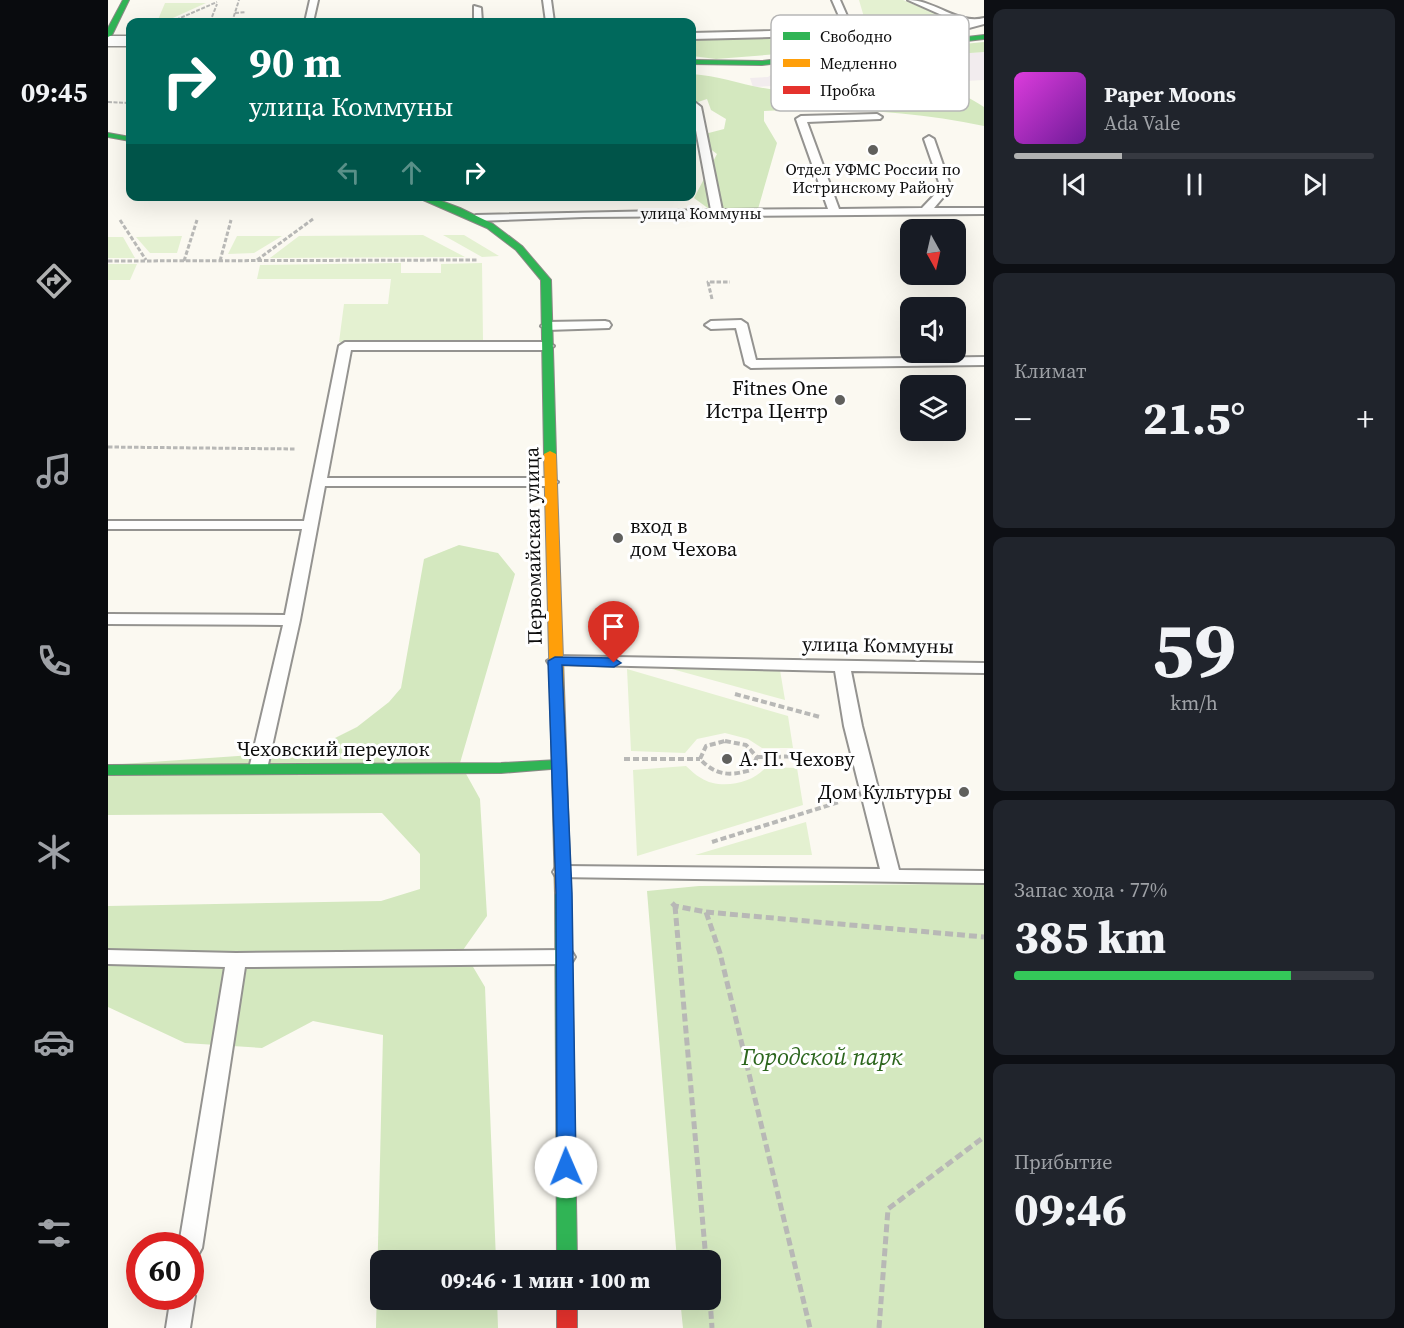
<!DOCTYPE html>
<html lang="ru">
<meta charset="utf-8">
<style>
body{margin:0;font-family:"Source Serif 4",serif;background:#20242c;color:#f1f3f6;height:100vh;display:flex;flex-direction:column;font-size:22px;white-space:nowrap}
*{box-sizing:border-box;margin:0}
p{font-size:20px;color:#9ea1a6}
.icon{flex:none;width:33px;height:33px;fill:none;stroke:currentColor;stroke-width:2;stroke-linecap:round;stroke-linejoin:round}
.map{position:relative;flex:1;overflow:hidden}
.side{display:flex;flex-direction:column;gap:9px;padding:9px;background:#0d0f14;width:420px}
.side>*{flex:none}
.hud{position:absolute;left:18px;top:18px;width:570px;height:183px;border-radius:12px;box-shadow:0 6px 24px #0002;background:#00695c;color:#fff;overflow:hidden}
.needle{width:39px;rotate:172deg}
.tools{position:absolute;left:792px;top:219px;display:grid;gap:12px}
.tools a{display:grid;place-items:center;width:66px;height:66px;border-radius:12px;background:#171b24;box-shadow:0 6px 24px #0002;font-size:30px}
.speed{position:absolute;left:18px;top:1232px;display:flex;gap:12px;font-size:30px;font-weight:700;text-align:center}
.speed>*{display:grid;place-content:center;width:78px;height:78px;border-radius:50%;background:#171b24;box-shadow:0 6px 24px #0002;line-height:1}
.speed .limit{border:9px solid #d22;background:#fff;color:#111}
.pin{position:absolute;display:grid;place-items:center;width:51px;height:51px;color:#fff;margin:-62px -26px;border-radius:50% 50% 50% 0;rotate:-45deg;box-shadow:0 0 6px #0007}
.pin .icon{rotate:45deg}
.me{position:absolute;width:66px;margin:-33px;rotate:359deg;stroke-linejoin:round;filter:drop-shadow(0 0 4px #0008)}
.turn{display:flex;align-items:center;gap:21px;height:126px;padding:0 24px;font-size:27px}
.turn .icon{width:78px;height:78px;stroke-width:2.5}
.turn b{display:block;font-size:42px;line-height:51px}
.lanes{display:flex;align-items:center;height:57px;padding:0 24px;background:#0003;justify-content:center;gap:30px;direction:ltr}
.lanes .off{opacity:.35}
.big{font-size:45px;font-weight:800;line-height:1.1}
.side .tile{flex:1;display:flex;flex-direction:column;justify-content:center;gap:9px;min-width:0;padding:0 21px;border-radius:12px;background:#20242c}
.side .dial{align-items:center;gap:0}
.dial b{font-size:78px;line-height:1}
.song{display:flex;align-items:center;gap:18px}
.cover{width:72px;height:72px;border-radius:9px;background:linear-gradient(135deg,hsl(300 70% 55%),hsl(280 70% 35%))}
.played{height:6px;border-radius:3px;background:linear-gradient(90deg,#b0b1b1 30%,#363941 30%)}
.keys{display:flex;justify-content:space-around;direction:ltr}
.heat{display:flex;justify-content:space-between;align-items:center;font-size:33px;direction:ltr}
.charge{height:9px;border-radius:4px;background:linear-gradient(90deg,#34c759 77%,#363941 0)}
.trip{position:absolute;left:262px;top:1250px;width:351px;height:60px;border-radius:12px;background:#171b24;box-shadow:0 6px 24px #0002;font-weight:800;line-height:60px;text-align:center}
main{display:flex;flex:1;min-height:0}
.dock{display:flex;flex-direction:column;width:108px;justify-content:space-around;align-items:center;background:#090b0e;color:#9ea1a6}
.dock .icon{width:42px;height:42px}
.dock .on{color:#b0b1b1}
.dock b{font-size:27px;color:#f1f3f6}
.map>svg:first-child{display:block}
.industrial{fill:#f2ecee}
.green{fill:#e4f1d1}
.forest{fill:#d4e8bf}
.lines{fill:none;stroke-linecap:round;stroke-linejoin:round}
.lane-casing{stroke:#949390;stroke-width:4}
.street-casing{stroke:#949390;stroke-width:3}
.fast-casing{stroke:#8b8a86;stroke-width:2}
.slow-casing{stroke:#8b8a86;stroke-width:2}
.jam-casing{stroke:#8b8a86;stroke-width:2}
.path-far3{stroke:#b8b8b6;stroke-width:2;stroke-dasharray:4 1.5;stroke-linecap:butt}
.path-far2{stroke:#b8b8b6;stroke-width:3;stroke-dasharray:4.5 2;stroke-linecap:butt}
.path-far1{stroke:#b8b8b6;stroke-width:4;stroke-dasharray:6 3;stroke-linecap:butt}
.path{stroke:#b8b8b6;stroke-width:5;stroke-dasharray:8 4;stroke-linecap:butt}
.lane{fill:#fefefd;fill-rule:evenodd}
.street{fill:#fefefd;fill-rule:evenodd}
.fast{fill:#30b455;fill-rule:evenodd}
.slow{fill:#ff9f0a;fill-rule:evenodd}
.jam{fill:#e5322d;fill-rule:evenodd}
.route{fill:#1a73e8;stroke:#114b97;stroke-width:1.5}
.poi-dot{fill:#60605d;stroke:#fff;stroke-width:2}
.labels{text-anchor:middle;stroke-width:6;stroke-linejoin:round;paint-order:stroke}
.far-poi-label{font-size:16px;fill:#0d0d0d;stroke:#fff}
.far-street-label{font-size:16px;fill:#0d0d0d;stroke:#fff}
.poi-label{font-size:20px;fill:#0d0d0d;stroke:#fff;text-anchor:end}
.street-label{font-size:20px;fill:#0d0d0d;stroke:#fff}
.near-park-label{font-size:24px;font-style:italic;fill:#2c661d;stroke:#fff}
.key{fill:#fff;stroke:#b6b6b6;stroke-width:1.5}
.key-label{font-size:16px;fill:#0d0d0d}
</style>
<main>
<nav class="dock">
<b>09:45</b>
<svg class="icon on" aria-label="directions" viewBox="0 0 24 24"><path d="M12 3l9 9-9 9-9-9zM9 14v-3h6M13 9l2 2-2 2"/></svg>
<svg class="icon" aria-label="music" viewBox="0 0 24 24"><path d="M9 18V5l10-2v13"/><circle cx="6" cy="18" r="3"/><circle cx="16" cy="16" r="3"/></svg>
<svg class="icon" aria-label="phone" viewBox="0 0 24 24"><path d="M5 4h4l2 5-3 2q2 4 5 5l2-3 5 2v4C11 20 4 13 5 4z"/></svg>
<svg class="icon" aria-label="climate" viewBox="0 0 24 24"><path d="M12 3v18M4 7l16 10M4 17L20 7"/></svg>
<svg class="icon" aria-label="car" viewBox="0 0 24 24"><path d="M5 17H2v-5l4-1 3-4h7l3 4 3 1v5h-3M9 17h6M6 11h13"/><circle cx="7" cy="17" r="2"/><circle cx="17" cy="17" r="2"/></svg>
<svg class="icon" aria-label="filters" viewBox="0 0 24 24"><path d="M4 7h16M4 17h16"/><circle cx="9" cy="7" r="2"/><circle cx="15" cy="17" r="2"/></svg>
</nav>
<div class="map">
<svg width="876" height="1328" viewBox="0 0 876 1328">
<rect width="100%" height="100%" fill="#fbf9f1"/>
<path class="industrial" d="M 876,52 L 876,80 L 668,91 L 665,86 L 645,87 L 642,78 L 660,77 L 678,64 L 702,59 Z"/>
<path class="green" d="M 751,0 L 795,0 L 838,18 L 843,24 L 817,30 L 809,25 L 739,31 L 758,24 Z
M 57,3 L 98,3 L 56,22 L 49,22 Z
M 315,235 L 357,257 L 162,258 L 191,236 Z
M 335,235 L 356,235 L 391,256 L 374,257 Z
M 74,236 L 69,253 L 42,253 L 28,237 Z
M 129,236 L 174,236 L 146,253 L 120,254 Z
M 0,237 L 15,237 L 27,258 L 0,258 Z
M 293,263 L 293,273 L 333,273 L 333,264 L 374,263 L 375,340 L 231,342 L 236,304 L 280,304 L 283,279 L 149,279 L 152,265 Z
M 0,264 L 29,264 L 22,280 L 0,280 Z
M 519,669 L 680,716 L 685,748 L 654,748 L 640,739 L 617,733 L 589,739 L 577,753 L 523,751 Z
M 564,669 L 672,670 L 677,700 Z
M 578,766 C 583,770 587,775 593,778 C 611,790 645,784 658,767 L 689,768 L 695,805 L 529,856 L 525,770 Z
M 698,822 L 704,855 L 587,855 Z"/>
<path class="forest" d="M 809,25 L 817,30 L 797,44 L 608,59 L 584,56 L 584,40 L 668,38 Z
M 876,42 L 876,52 L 708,64 L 702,59 Z
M 584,74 C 613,76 640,87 669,90 C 723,94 802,75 852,94 C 860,97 868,102 876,107 L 876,126 C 804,111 730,107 656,111 L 656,121 L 669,143 L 650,209 L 601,209 L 586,198 L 609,154 L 597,145 L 593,135 L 616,129 L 618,119 L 603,110 L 599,99 L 584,104 Z
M 351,545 L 390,553 L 407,574 L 352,763 L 372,799 L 379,916 L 355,950 L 377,987 L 388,1260 L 273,1260 L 273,1299 L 389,1299 L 390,1328 L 268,1328 L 275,1035 L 205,1021 L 154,1048 L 77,1043 L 0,1007 L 0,906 L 273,901 L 312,889 L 312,854 L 274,813 L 0,815 L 0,765 L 201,751 L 249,727 L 281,702 L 293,688 L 316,559 Z
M 876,884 L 876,1328 L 575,1328 L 572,1299 L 603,1299 L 603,1260 L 569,1260 L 539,891 L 591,886 Z"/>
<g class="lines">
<defs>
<path id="lane" d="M 202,0 L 210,0 L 205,22 L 197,22 Z
M 435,0 L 443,0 L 446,22 L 438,22 Z
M 724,0 L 732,0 L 743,25 L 742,27 L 662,37 L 584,39 L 584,33 L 662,31 L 734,23 Z
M 800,0 C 827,0 850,25 876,18 L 876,24 L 794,46 L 794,42 L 823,31 L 854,24 Z
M 366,6 L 373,8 L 374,22 L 366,22 Z
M 584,100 L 593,107 L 614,210 L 720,209 L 688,119 L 693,116 L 769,114 L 774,117 L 772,119 L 699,122 L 731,209 L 814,208 L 833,188 L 816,139 L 821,136 L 826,139 L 843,188 L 826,208 L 876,208 L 876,214 L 476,217 L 368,221 L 362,218 L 368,215 L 603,210 L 584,109 Z
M 633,320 L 639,324 L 648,360 L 876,357 L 876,365 L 643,368 L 637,364 L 628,328 L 603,329 L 597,325 L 603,321 Z
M 497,321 L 501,322 L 503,325 L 501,328 L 439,330 L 433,326 L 439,322 Z
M 237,342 L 440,342 L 446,346 L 440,350 L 243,350 L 219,478 L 443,478 L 450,482 L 443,486 L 217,486 L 192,620 L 159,769 L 156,773 L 144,773 L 141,769 L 175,625 L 0,624 L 0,614 L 177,615 L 194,529 L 0,529 L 0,521 L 196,521 L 231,346 Z
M 447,656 L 876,663 L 876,673 L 743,671 L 754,726 L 791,870 L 876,871 L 876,883 L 448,877 L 445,872 L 448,867 L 455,866 L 772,869 L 736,726 L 727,671 L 441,664 L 439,661 Z
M 0,950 L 128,953 L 457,950 L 464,952 L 467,957 L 464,962 L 457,964 L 137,967 L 94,1248 L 90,1255 L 82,1258 L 82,1245 L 71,1245 L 117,967 L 0,964 Z
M 82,1288 L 87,1296 L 82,1328 L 58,1328 L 63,1296 L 82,1296 Z"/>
<path id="street" d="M 0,36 L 22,36 L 22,46 L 0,46 Z"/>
<path id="fast" d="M 15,0 L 21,0 L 4,35 L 0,37 L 0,28 Z
M 876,35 L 876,39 L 654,65 L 584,64 L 584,60 L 654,61 Z
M 0,133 L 22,137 L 22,141 L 0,137 Z
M 306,196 L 320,196 L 352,208 L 385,224 L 414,246 L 443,280 L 448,454 L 446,456 L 438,456 L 436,454 L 433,280 L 408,250 L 379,228 Z
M 450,760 L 455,762 L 457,765 L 455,768 L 393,773 L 0,775 L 0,765 L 393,763 Z
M 455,888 L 461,889 L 463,893 L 469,1260 L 449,1260 L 447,893 L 449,889 Z"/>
<path id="slow" d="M 442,451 L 448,454 L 463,893 L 461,897 L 449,897 L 447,893 L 436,454 Z"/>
<path id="jam" d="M 449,1299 L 469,1299 L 469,1328 L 449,1328 Z"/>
</defs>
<use href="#lane" class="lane-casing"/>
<use href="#street" class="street-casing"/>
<use href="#fast" class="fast-casing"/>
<use href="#slow" class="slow-casing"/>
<use href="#jam" class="jam-casing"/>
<path class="path-far3" d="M 127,13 L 138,12
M 63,22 L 109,2
M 102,22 L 109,4
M 124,22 L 131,0
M 0,102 L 22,103"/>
<path class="path-far2" d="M 12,220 L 38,260
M 149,260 L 205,219
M 0,261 L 369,260
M 76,261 L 89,220
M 112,261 L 123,220
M 604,299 L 600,282 L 622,282
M 0,447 L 188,449"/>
<path class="path-far1" d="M 627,694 L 712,717
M 617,741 L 638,745 L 649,757 L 643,770 C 622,776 608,776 592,759 L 598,746 Z
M 649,757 L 720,756
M 516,759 L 592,759
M 604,842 L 731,802"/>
<path class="path" d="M 564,903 L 567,906 L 598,912 L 612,953 L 702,1328
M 567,906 L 598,1260
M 598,912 L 876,937
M 602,1299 L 604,1328
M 771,1328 L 780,1209 L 876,1137"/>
<use href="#lane" class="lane"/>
<use href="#street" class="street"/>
<use href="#fast" class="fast"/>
<use href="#slow" class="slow"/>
<use href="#jam" class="jam"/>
</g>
<path class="route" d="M 447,657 L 506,658 L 513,663 L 506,667 L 454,665 L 464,893 L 468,1167 L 465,1172 L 458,1174 L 452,1172 L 449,1167 L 448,893 L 440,661 Z"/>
<g class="poi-dot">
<circle cx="765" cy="150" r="6"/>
<circle cx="732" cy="400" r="6"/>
<circle cx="510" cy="538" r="6"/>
<circle cx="619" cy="759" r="6"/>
<circle cx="856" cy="792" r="6"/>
</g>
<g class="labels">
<g class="far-poi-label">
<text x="765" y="175">Отдел УФМС России по<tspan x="765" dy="18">Истринскому Району</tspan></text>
</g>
<g class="far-street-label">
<text x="593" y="219">улица Коммуны</text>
</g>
<g class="poi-label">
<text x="720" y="395">Fitnes One<tspan x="720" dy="23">Истра Центр</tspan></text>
<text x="522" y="533" text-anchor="start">вход в<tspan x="522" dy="23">дом Чехова</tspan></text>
<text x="631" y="766" text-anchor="start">А. П. Чехову</text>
<text x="844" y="799">Дом Культуры</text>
</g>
<g class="street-label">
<text transform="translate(425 546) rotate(-91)" y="7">Первомайская улица</text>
<text transform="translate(770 645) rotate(1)" y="7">улица Коммуны</text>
<text x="225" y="756">Чеховский переулок</text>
</g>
<g class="near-park-label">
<text x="714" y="1065">Городской парк</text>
</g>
</g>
<rect x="663" y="15" width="198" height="96" rx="9" class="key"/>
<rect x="675" y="32" width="27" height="8" fill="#30b455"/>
<rect x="675" y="59" width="27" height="8" fill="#ff9f0a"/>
<rect x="675" y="86" width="27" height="8" fill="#e5322d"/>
<g class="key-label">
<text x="712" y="42">Свободно</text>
<text x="712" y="69">Медленно</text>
<text x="712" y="96">Пробка</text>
</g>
</svg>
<div class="tools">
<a><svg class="needle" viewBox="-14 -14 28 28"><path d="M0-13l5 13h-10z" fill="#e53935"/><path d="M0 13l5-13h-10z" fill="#9ea1a6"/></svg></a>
<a><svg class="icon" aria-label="sound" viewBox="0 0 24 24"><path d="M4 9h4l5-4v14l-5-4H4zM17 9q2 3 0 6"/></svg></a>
<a><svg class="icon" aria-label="layers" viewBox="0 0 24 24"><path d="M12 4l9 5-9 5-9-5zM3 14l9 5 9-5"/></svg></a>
</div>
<div class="speed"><div class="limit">60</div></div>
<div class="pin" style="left:506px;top:663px;background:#d93025"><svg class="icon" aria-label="arrive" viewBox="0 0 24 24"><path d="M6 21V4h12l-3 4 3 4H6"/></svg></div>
<svg class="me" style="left:458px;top:1167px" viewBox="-20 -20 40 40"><circle r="19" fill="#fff"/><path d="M0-13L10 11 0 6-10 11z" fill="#1a73e8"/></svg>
<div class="trip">09:46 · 1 мин · 100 m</div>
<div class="hud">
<div class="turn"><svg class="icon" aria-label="right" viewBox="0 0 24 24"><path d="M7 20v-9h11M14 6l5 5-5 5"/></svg><div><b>90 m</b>улица Коммуны</div></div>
<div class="lanes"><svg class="icon off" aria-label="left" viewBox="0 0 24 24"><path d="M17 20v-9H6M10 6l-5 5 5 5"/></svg><svg class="icon off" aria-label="ahead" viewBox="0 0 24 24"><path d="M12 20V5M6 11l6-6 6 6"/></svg><svg class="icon" aria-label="right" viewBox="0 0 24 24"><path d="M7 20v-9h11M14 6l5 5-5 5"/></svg></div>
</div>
</div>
<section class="side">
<div class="tile">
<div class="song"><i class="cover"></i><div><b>Paper Moons</b><p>Ada Vale</p></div></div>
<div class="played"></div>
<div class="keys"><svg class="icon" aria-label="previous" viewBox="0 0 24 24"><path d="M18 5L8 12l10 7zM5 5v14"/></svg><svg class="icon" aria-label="pause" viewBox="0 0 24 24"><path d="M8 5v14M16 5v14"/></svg><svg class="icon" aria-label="next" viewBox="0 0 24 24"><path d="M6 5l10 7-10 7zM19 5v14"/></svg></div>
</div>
<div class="tile"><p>Климат</p>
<div class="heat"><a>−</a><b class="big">21.5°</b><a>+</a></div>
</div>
<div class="tile dial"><b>59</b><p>km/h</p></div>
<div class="tile"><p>Запас хода · 77%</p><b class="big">385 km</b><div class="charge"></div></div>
<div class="tile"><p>Прибытие</p><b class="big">09:46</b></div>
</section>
</main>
